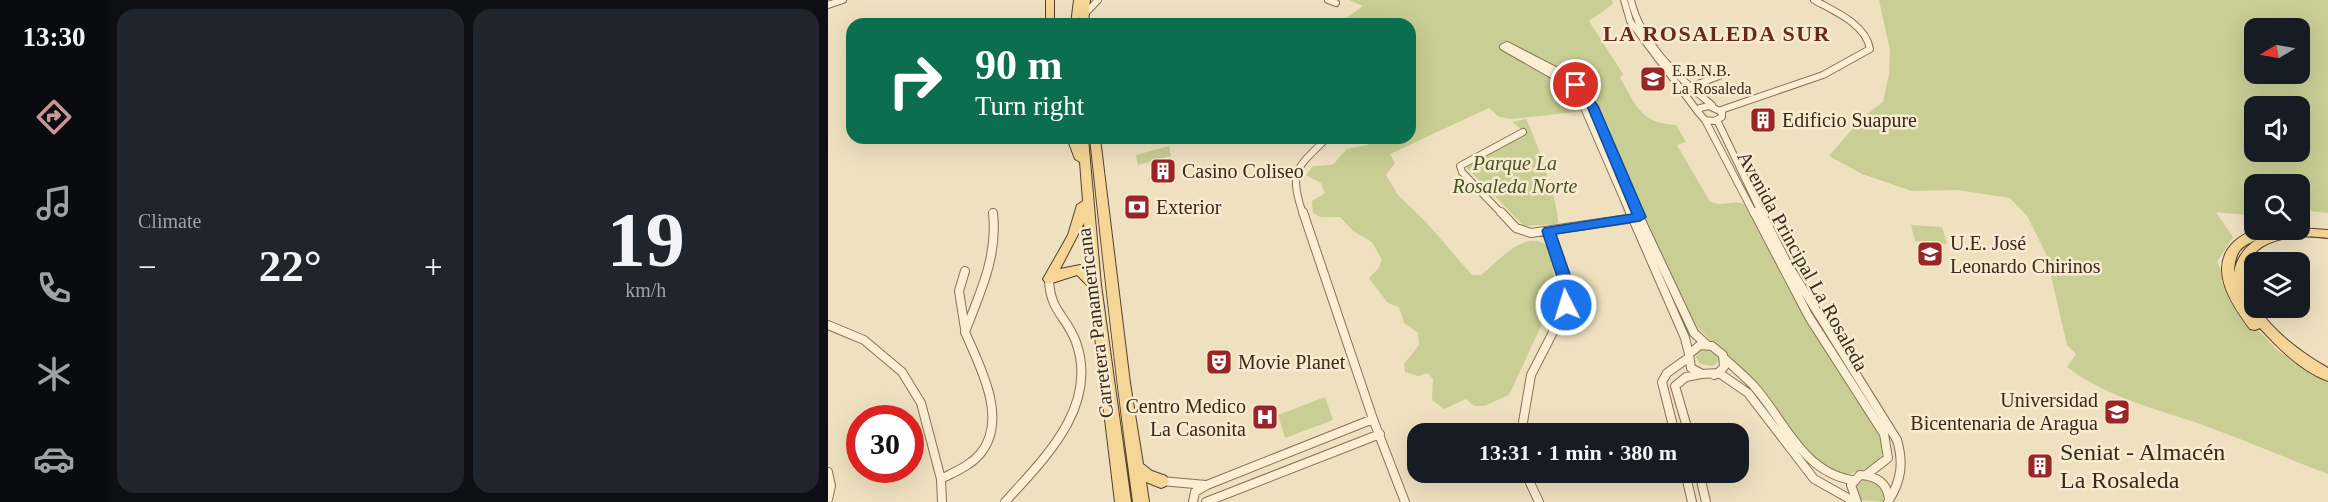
<!DOCTYPE html>
<meta charset="utf-8">
<style>
body{margin:0;font-family:"Times New Roman",serif;background:#20242c;color:#f1f3f6;height:100vh;display:flex;flex-direction:column;font-size:22px;white-space:nowrap}
*{box-sizing:border-box;margin:0}
p{font-size:20px;color:#9ea1a6}
.icon{flex:none;width:33px;height:33px;fill:none;stroke:currentColor;stroke-width:2;stroke-linecap:round;stroke-linejoin:round}
.map{position:relative;flex:1;overflow:hidden}
.details{display:flex;flex-direction:column;gap:9px;padding:9px;background:#0d0f14;width:720px}
.details>*{flex:none}
.guide{position:absolute;left:18px;top:18px;width:570px;height:126px;border-radius:18px;box-shadow:0 6px 24px #0002;background:#0b6e4f;color:#fff;overflow:hidden}
.needle{width:39px;rotate:260deg}
.tools{position:absolute;left:1416px;top:18px;display:grid;gap:12px}
.tools a{display:grid;place-items:center;width:66px;height:66px;border-radius:12px;background:#171b24;box-shadow:0 6px 24px #0002;font-size:30px}
.speed{position:absolute;left:18px;top:405px;display:flex;gap:12px;font-size:30px;font-weight:700;text-align:center}
.speed>*{display:grid;place-content:center;width:78px;height:78px;border-radius:50%;background:#171b24;box-shadow:0 6px 24px #0002;line-height:1}
.speed .limit{border:9px solid #d22;background:#fff;color:#111}
.pin{position:absolute;display:grid;place-items:center;width:51px;height:51px;color:#fff;margin:-26px;border:3px solid #fff;border-radius:50%;box-shadow:0 2px 6px #0007}
.me{position:absolute;width:66px;margin:-33px;rotate:355deg;stroke-linejoin:round;filter:drop-shadow(0 0 4px #0008)}
.turn{display:flex;align-items:center;gap:21px;height:126px;padding:0 30px;font-size:27px}
.turn .icon{width:78px;height:78px;stroke-width:2.5}
.turn b{display:block;font-size:42px;line-height:51px}
.big{font-size:45px;font-weight:600;line-height:1.1}
.details .tile{flex:1;display:flex;flex-direction:column;justify-content:center;gap:9px;min-width:0;padding:0 21px;border-radius:18px;background:#20242c}
.details .dial{align-items:center;gap:0}
.dial b{font-size:78px;line-height:1}
.heat{display:flex;justify-content:space-between;align-items:center;font-size:33px;direction:ltr}
.details .tiles{flex:1;display:grid;gap:9px;grid-template-columns:repeat(2,1fr)}
.trip{position:absolute;left:579px;top:423px;width:342px;height:60px;border-radius:18px;background:#171b24;box-shadow:0 6px 24px #0002;font-weight:600;line-height:60px;text-align:center}
main{display:flex;flex:1;min-height:0}
.dock{display:flex;flex-direction:column;width:108px;justify-content:space-around;align-items:center;background:#090b0e;color:#9ea1a6}
.dock .icon{width:42px;height:42px}
.dock .selected{color:#ca9699}
.dock b{font-size:27px;color:#f1f3f6}
.map>svg:first-child{display:block}
.green{fill:#c8ce94;fill-rule:evenodd}
.lines{fill:none;stroke-linecap:round;stroke-linejoin:round}
.street-far1-casing{stroke:#897157;stroke-width:8}
.street-casing{stroke:#897157;stroke-width:10}
.primary-casing{stroke:#563f2c;stroke-width:2}
.street-far1{stroke:#faeed3;stroke-width:6}
.street{stroke:#faeed3;stroke-width:8}
.primary{fill:#f5d696;fill-rule:evenodd}
.route{fill:#1a73e8;stroke:#114b97;stroke-width:1.5}
.labels{text-anchor:middle;stroke-width:5;stroke-linejoin:round;paint-order:stroke}
.far-poi-label{font-size:16px;fill:#38291c;stroke:#f7ebd0;text-anchor:start}
.poi-label{font-size:20px;fill:#38291c;stroke:#f7ebd0;text-anchor:start}
.park-label{font-size:20px;font-style:italic;fill:#495522;stroke:#f7ebd0}
.street-label{font-size:20px;fill:#38291c;stroke:#f7ebd0}
.far-district-label{font-size:22px;font-weight:bold;letter-spacing:1.5px;fill:#66291a;stroke:#f7ebd0}
.near-poi-label{font-size:24px;fill:#38291c;stroke:#f7ebd0;text-anchor:start}
</style>
<main>
<nav class="dock">
<b>13:30</b>
<svg class="icon selected" aria-label="directions" viewBox="0 0 24 24"><path d="M12 3l9 9-9 9-9-9zM9 14v-3h6M13 9l2 2-2 2"/></svg>
<svg class="icon" aria-label="music" viewBox="0 0 24 24"><path d="M9 18V5l10-2v13"/><circle cx="6" cy="18" r="3"/><circle cx="16" cy="16" r="3"/></svg>
<svg class="icon" aria-label="phone" viewBox="0 0 24 24"><path d="M5 4h4l2 5-3 2q2 4 5 5l2-3 5 2v4C11 20 4 13 5 4z"/></svg>
<svg class="icon" aria-label="climate" viewBox="0 0 24 24"><path d="M12 3v18M4 7l16 10M4 17L20 7"/></svg>
<svg class="icon" aria-label="car" viewBox="0 0 24 24"><path d="M5 17H2v-5l4-1 3-4h7l3 4 3 1v5h-3M9 17h6M6 11h13"/><circle cx="7" cy="17" r="2"/><circle cx="17" cy="17" r="2"/></svg>
</nav>
<section class="details">
<div class="tiles">
<div class="tile"><p>Climate</p>
<div class="heat"><a>−</a><b class="big">22°</b><a>+</a></div>
</div>
<div class="tile dial"><b>19</b><p>km/h</p></div>
</div>
</section>
<div class="map">
<svg width="1500" height="502" viewBox="0 0 1500 502">
<rect width="100%" height="100%" fill="#efe1c0"/>
<path class="green" d="M 521,0 L 784,0 L 785,4 L 761,21 L 795,74 L 792,78 C 809,106 812,123 848,125 L 858,142 L 849,145 L 881,200 C 892,209 904,199 916,204 L 964,295 L 1048,428 L 1056,450 C 1049,468 1029,473 1012,475 L 994,465 L 952,423 L 893,351 L 852,310 L 822,252 L 795,211 L 785,181 L 755,111 L 684,119 L 671,117 L 661,108 L 562,154 L 567,163 L 558,175 L 570,195 L 598,222 L 644,275 L 653,275 C 669,263 696,229 718,245 L 725,267 L 727,305 L 714,324 L 681,395 L 656,406 L 646,406 L 638,399 L 616,409 L 604,400 L 605,379 L 600,373 L 590,376 L 577,372 L 576,364 L 591,345 L 590,333 L 576,323 L 571,307 L 560,303 L 541,278 L 550,269 L 554,260 L 544,242 L 525,231 L 512,217 L 493,217 L 485,213 L 484,201 L 497,193 L 493,183 L 478,175 L 485,166 C 515,164 500,167 519,149 L 539,145 L 549,138 L 582,138 L 582,24 L 510,24 L 535,6 Z
M 1051,0 L 1500,0 L 1500,213 L 1472,210 L 1472,184 L 1426,184 L 1426,216 L 1388,212 L 1405,237 L 1389,262 L 1415,314 L 1449,350 L 1500,383 L 1500,474 C 1458,458 1417,440 1375,425 C 1329,409 1278,397 1239,367 L 1248,354 L 1239,345 L 1218,254 L 1199,216 L 1182,198 L 1129,190 L 1084,191 L 1034,174 L 1001,156 L 1032,120 L 1055,102 L 1061,75 L 1062,50 ZM 1426,28 L 1472,28 L 1472,74 L 1426,74 ZM 1426,106 L 1472,106 L 1472,152 L 1426,152 Z
M 698,119 C 705,131 736,217 729,224 L 696,226 L 639,168 L 641,164 L 695,136 L 694,130 L 684,122 Z
M 341,146 L 343,156 L 310,165 L 308,155 Z
M 1083,225 L 1114,227 L 1119,244 L 1087,241 Z
M 879,345 L 893,359 L 885,366 L 872,364 L 866,354 Z
M 497,397 L 505,420 L 457,438 L 450,415 Z
M 1033,480 L 1044,480 L 1056,490 L 1055,502 L 1033,500 L 1027,488 Z"/>
<g class="lines">
<defs>
<path id="street-far1" d="M 500,0 L 508,3
M 796,0 L 802,21 L 870,112
M 803,0 C 813,43 850,78 884,105
M 0,5 L 15,0
M 257,14 L 270,0
M 862,87 L 891,76
M 881,106 L 894,112 L 894,117 L 886,121 L 877,120 L 870,112 L 872,108 Z
M 893,110 L 995,75 L 1042,49 C 1038,24 1006,11 986,0
M 877,120 L 926,214
M 889,120 L 934,214
M 475,214 C 460,170 469,168 499,138
M 674,214 L 634,172 L 632,166 L 695,132
M 802,214 L 753,101 L 731,79 L 675,47 L 679,45 L 739,76 L 761,99 L 810,214"/>
<path id="street" d="M 475,212 L 545,419 L 577,502
M 673,212 L 688,228 L 703,233 L 807,218
M 802,212 L 857,338 L 861,354
M 809,212 L 866,333 L 879,345
M 926,212 L 981,317 L 1056,434 L 1060,458 L 1038,475
M 933,212 L 960,265 L 1069,440 C 1076,464 1073,481 1060,502
M 137,271 L 131,291 L 137,329
M 0,325 L 36,340 L 74,372 L 93,403 L 113,479 L 114,502
M 872,345 L 884,346 L 895,355 L 896,367 L 890,373 L 874,374 L 863,368 L 861,354 Z
M 897,359 C 906,367 916,376 925,385 C 955,418 974,472 1024,480
M 886,375 L 891,373 L 920,393 L 986,479 L 1027,502
M 693,434 L 703,375 L 739,305 L 739,286 L 721,231
M 847,434 L 834,382 L 839,373 L 860,358
M 861,434 L 847,386 L 858,377 L 873,374
M 0,472 L 3,486 L 0,499
M 697,472 L 711,502
M 857,472 L 864,502
M 871,472 L 878,502
M 113,479 C 126,472 142,466 152,454 C 181,419 152,367 137,332 C 152,293 170,256 165,213
M 333,481 L 378,485
M 177,502 C 217,458 271,406 248,342 C 238,315 222,312 221,279
M 365,502 L 367,492 L 379,485 L 545,419
M 378,502 L 552,434
M 1029,502 L 1023,485 L 1032,475 C 1048,476 1059,482 1061,499"/>
<path id="primary" d="M 218,0 L 226,0 L 226,24 L 218,24 Z
M 246,0 L 262,0 L 260,24 L 252,24 L 252,16 L 251,24 L 243,24 Z
M 239,138 L 249,138 L 250,140 L 250,138 L 260,138 L 273,285 L 303,502 L 287,502 L 261,287 L 249,275 L 221,284 L 217,282 L 215,279 L 240,235 L 249,205 L 255,201 L 252,162 L 247,159 ZM 256,223 L 260,270 L 252,265 L 232,269 Z
M 262,138 L 272,138 L 302,383 L 315,464 L 324,471 L 338,476 L 341,481 L 338,486 L 333,488 L 318,482 L 321,502 L 305,502 C 288,381 275,260 262,138 Z
M 1472,228 L 1500,230 L 1500,238 C 1470,234 1419,236 1418,276 C 1417,288 1426,297 1426,308 L 1430,308 C 1447,333 1474,353 1500,368 L 1500,381 C 1474,372 1450,348 1432,328 L 1427,330 L 1422,329 C 1404,305 1378,267 1407,241 C 1418,232 1427,228 1441,230 C 1425,248 1407,238 1406,273 C 1410,248 1430,235 1454,230 C 1460,229 1468,230 1472,228 Z"/>
</defs>
<use href="#street-far1" class="street-far1-casing"/>
<use href="#street" class="street-casing"/>
<use href="#primary" class="primary-casing"/>
<use href="#street-far1" class="street-far1"/>
<use href="#street" class="street"/>
<use href="#primary" class="primary"/>
</g>
<path class="route" d="M 745,82 L 752,82 L 770,106 L 818,217 L 812,221 L 728,234 L 746,286 L 746,305 L 738,311 L 731,305 L 732,286 L 714,231 L 716,228 L 804,214 L 759,106 L 743,85 Z"/>
<defs>
<symbol id="school-square" viewBox="-11 -11 22 22"><rect x="-9" y="-9" width="18" height="18" rx="4" fill="#9a2527" stroke="#f7ebd0"/><path d="M0-5L7-2L0 1L-7-2ZM-4 1L0 2.5L4 1V4Q0 6-4 4Z" fill="#fff"/></symbol>
<symbol id="building-square" viewBox="-11 -11 22 22"><rect x="-9" y="-9" width="18" height="18" rx="4" fill="#9a2527" stroke="#f7ebd0"/><path d="M-4-6H4V6H1V3H-1V6H-4ZM-2.5-4.3h1.7v1.8h-1.7ZM.8-4.3h1.7v1.8H.8ZM-2.5-1h1.7V.8h-1.7ZM.8-1h1.7V.8H.8Z" fill="#fff"/></symbol>
<symbol id="bank-square" viewBox="-11 -11 22 22"><rect x="-9" y="-9" width="18" height="18" rx="4" fill="#9a2527" stroke="#f7ebd0"/><path d="M-6-4H6V4H-6ZM0-2.3a2.3 2.3 0 1 0 0 4.6a2.3 2.3 0 1 0 0-4.6Z" fill="#fff"/></symbol>
<symbol id="theatre-square" viewBox="-11 -11 22 22"><rect x="-9" y="-9" width="18" height="18" rx="4" fill="#9a2527" stroke="#f7ebd0"/><path d="M-5-5.5Q0-4 5-5.5V0Q5 5 0 6Q-5 5-5 0ZM-3.3-2.5H-1v1.5H-3.3ZM1-2.5H3.3v1.5H1ZM-2.8 1Q0 5.5 2.8 1Z" fill="#fff"/></symbol>
<symbol id="university-square" viewBox="-11 -11 22 22"><rect x="-9" y="-9" width="18" height="18" rx="4" fill="#9a2527" stroke="#f7ebd0"/><path d="M0-5L7-2L0 1L-7-2ZM-4 1L0 2.5L4 1V4Q0 6-4 4Z" fill="#fff"/></symbol>
<symbol id="hospital-square" viewBox="-11 -11 22 22"><rect x="-9" y="-9" width="18" height="18" rx="4" fill="#9a2527" stroke="#f7ebd0"/><path d="M-5-5h3v3.5h4V-5h3V5h-3V1.5h-4V5h-3Z" fill="#fff"/></symbol>
</defs>
<g fill-rule="evenodd">
<use href="#school-square" x="810" y="64" width="30" height="30"/>
<use href="#building-square" x="920" y="105" width="30" height="30"/>
<use href="#building-square" x="320" y="156" width="30" height="30"/>
<use href="#bank-square" x="294" y="192" width="30" height="30"/>
<use href="#school-square" x="1087" y="239" width="30" height="30"/>
<use href="#theatre-square" x="376" y="347" width="30" height="30"/>
<use href="#university-square" x="1274" y="397" width="30" height="30"/>
<use href="#hospital-square" x="422" y="402" width="30" height="30"/>
<use href="#building-square" x="1197" y="451" width="30" height="30"/>
</g>
<g class="labels">
<g class="far-poi-label">
<text x="844" y="76">E.B.N.B.<tspan x="844" dy="18">La Rosaleda</tspan></text>
</g>
<g class="poi-label">
<text x="954" y="127">Edificio Suapure</text>
<text x="354" y="178">Casino Coliseo</text>
<text x="328" y="214">Exterior</text>
<text x="1122" y="250">U.E. José<tspan x="1122" dy="23">Leonardo Chirinos</tspan></text>
<text x="410" y="369">Movie Planet</text>
<text x="1270" y="407" text-anchor="end">Universidad<tspan x="1270" dy="23">Bicentenaria de Aragua</tspan></text>
<text x="418" y="413" text-anchor="end">Centro Medico<tspan x="418" dy="23">La Casonita</tspan></text>
</g>
<g class="park-label">
<text x="687" y="170">Parque La<tspan x="687" dy="23">Rosaleda Norte</tspan></text>
</g>
<g class="street-label">
<text transform="translate(975 261) rotate(61)" y="7">Avenida Principal La Rosaleda</text>
<text transform="translate(267 323) rotate(-97)" y="7">Carretera Panamericana</text>
</g>
<g class="far-district-label">
<text x="889" y="41">LA ROSALEDA SUR</text>
</g>
<g class="near-poi-label">
<text x="1232" y="460">Seniat - Almacén<tspan x="1232" dy="28">La Rosaleda</tspan></text>
</g>
</g>
</svg>
<div class="tools">
<a><svg class="needle" viewBox="-14 -14 28 28"><path d="M0-13l5 13h-10z" fill="#e53935"/><path d="M0 13l5-13h-10z" fill="#9ea1a6"/></svg></a>
<a><svg class="icon" aria-label="sound" viewBox="0 0 24 24"><path d="M4 9h4l5-4v14l-5-4H4zM17 9q2 3 0 6"/></svg></a>
<a><svg class="icon" aria-label="search" viewBox="0 0 24 24"><circle cx="10" cy="10" r="6"/><path d="M15 15l6 6"/></svg></a>
<a><svg class="icon" aria-label="layers" viewBox="0 0 24 24"><path d="M12 4l9 5-9 5-9-5zM3 14l9 5 9-5"/></svg></a>
</div>
<div class="speed"><div class="limit">30</div></div>
<div class="pin" style="left:748px;top:85px;background:#d93025"><svg class="icon" aria-label="arrive" viewBox="0 0 24 24"><path d="M6 21V4h12l-3 4 3 4H6"/></svg></div>
<svg class="me" style="left:738px;top:305px" viewBox="-20 -20 40 40"><circle r="17" fill="#1a73e8" stroke="#fff" stroke-width="3"/><path d="M0-11L8 9 0 5-8 9z" fill="#fff"/></svg>
<div class="trip">13:31 · 1 min · 380 m</div>
<div class="guide">
<div class="turn"><svg class="icon" aria-label="right" viewBox="0 0 24 24"><path d="M7 20v-9h11M14 6l5 5-5 5"/></svg><div><b>90 m</b>Turn right</div></div>
</div>
</div>
</main>
